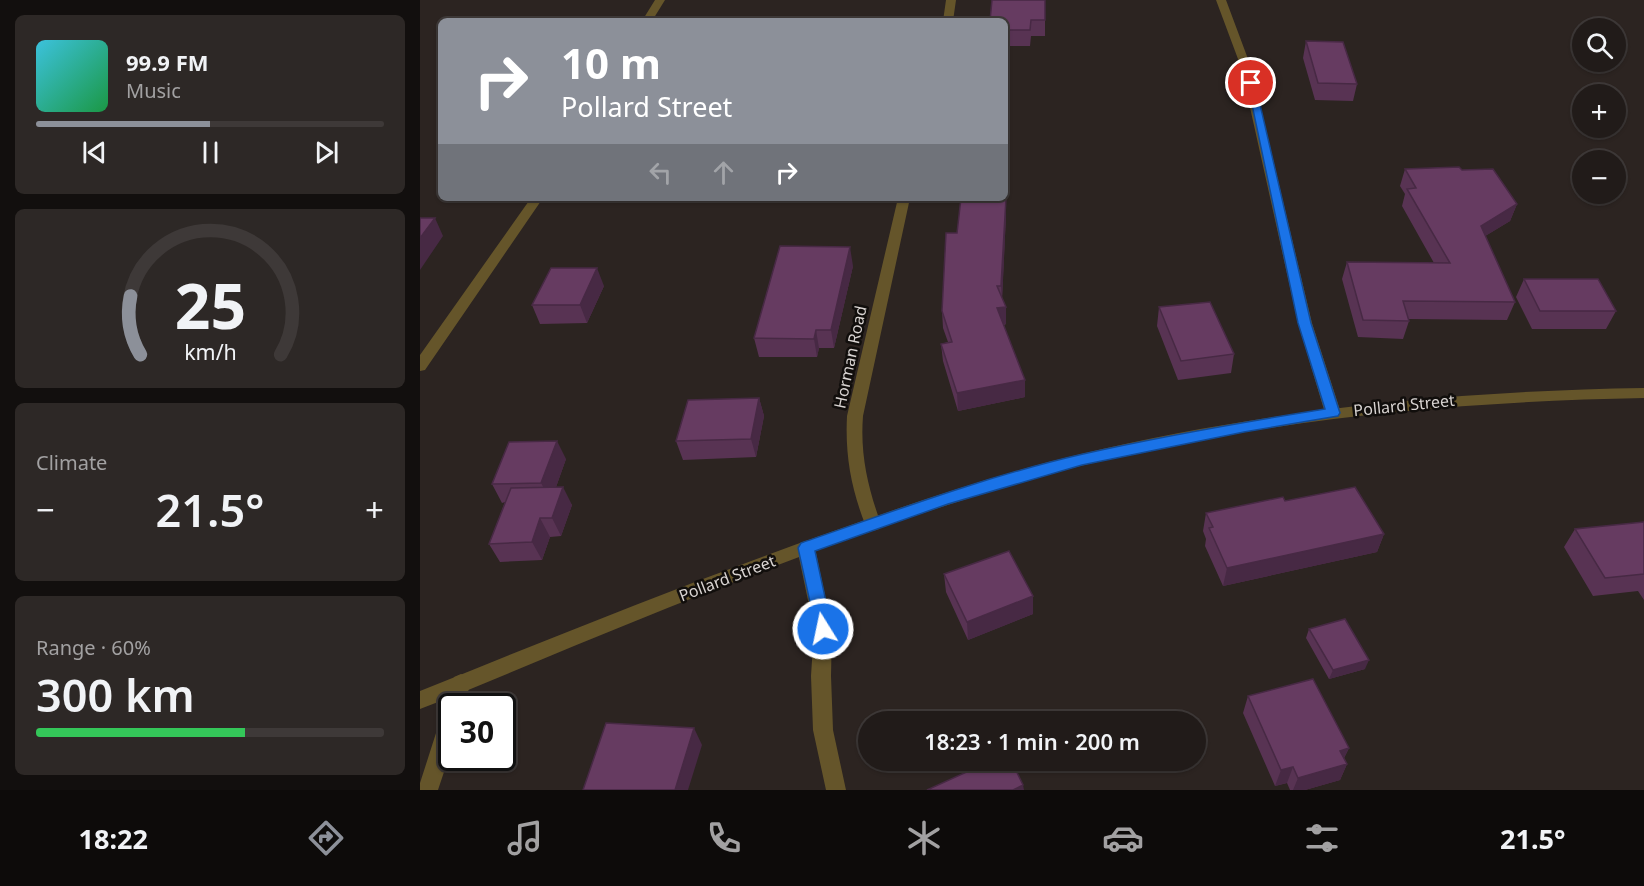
<!DOCTYPE html>
<meta charset="utf-8">
<style>
body{margin:0;font-family:"Noto Sans",sans-serif;background:#2d2826;color:#f1f3f6;height:100vh;display:flex;flex-direction:column;font-size:22px;white-space:nowrap}
*{box-sizing:border-box;margin:0}
p{font-size:20px;color:#a2a1a2}
.icon{flex:none;width:33px;height:33px;fill:none;stroke:currentColor;stroke-width:2;stroke-linecap:round;stroke-linejoin:round}
.map{position:relative;flex:1;overflow:hidden}
.drawer{display:flex;flex-direction:column;gap:15px;padding:15px;background:#120f0e;width:420px}
.drawer>*{flex:none}
.hud{position:absolute;left:18px;top:18px;width:570px;height:183px;border-radius:9px;box-shadow:0 2px 4px #0004,0 0 0 2px #3e3938;background:#8c9099;color:#fff;overflow:hidden}
.tools{position:absolute;left:1152px;top:18px;display:grid;gap:12px}
.tools a{display:grid;place-items:center;width:54px;height:54px;border-radius:50%;background:#211b19;box-shadow:0 2px 4px #0004,0 0 0 2px #3e3938;font-size:30px}
.speed{position:absolute;left:18px;top:693px;display:flex;gap:12px;font-size:30px;font-weight:700;text-align:center}
.speed>*{display:grid;place-content:center;width:78px;height:78px;border-radius:50%;background:#211b19;box-shadow:0 2px 4px #0004,0 0 0 2px #3e3938;line-height:1}
.speed .limit{border:3px solid #111;border-radius:9px;background:#fff;color:#111}
.pin{position:absolute;display:grid;place-items:center;width:51px;height:51px;color:#fff;margin:-26px;border:3px solid #fff;border-radius:50%;box-shadow:0 2px 6px #0007}
.me{position:absolute;width:66px;margin:-33px;rotate:350deg;stroke-linejoin:round;filter:drop-shadow(0 0 4px #0008)}
.turn{display:flex;align-items:center;gap:21px;height:126px;padding:0 24px;font-size:27px}
.turn .icon{width:78px;height:78px;stroke-width:2.5}
.turn b{display:block;font-size:42px;line-height:51px}
.lanes{display:flex;align-items:center;height:57px;padding:0 24px;background:#0003;justify-content:center;gap:30px;direction:ltr}
.lanes .off{opacity:.35}
.big{font-size:45px;font-weight:600;line-height:1.1}
.drawer .widget{flex:1;display:flex;flex-direction:column;justify-content:center;gap:9px;min-width:0;padding:0 21px;border-radius:9px;background:#2d2826}
.drawer .dial{align-items:center;gap:0}
.dial svg{height:156px;overflow:visible;fill:none;stroke:#3e3938;stroke-width:7;stroke-linecap:round;text-anchor:middle}
.dial text{fill:#f1f3f6;stroke:none}
.song{display:flex;align-items:center;gap:18px}
.cover{width:72px;height:72px;border-radius:9px;background:linear-gradient(135deg,hsl(190 70% 55%),hsl(140 70% 35%))}
.played{height:6px;border-radius:3px;background:linear-gradient(90deg,#8c9099 50%,#3e3938 50%)}
.keys{display:flex;justify-content:space-around;direction:ltr}
.heat{display:flex;justify-content:space-between;align-items:center;font-size:33px;direction:ltr}
.charge{height:9px;border-radius:4px;background:linear-gradient(90deg,#34c759 60%,#3e3938 0)}
.trip{position:absolute;left:438px;top:711px;width:348px;height:60px;border-radius:30px;background:#211b19;box-shadow:0 2px 4px #0004,0 0 0 2px #3e3938;font-weight:600;line-height:60px;text-align:center}
.menu{display:flex;height:96px;justify-content:space-around;align-items:center;background:#0d0b0a;color:#a2a1a2}
.menu .icon{width:42px;height:42px}
.menu .active{color:#8c9099}
.menu b{font-size:27px;color:#f1f3f6}
main{display:flex;flex:1;min-height:0}
.map>svg:first-child{display:block}
.lines{fill:none;stroke-linecap:round;stroke-linejoin:round}
.minor{fill:#65552a;fill-rule:evenodd}
.tertiary{fill:#65552a;fill-rule:evenodd}
.wall{fill:#583353}
.shaded-wall{fill:#472944}
.building{fill:#663b61;stroke:#472944;stroke-width:1.5}
.route{fill:#1a73e8;stroke:#114b97;stroke-width:1.5}
.labels{text-anchor:middle;stroke-width:5;stroke-linejoin:round;paint-order:stroke}
.street-label{font-size:16px;fill:#d8d3d1;stroke:#110e0c}
</style>
<main>
<section class="drawer">
<div class="widget">
<div class="song"><i class="cover"></i><div><b>99.9 FM</b><p>Music</p></div></div>
<div class="played"></div>
<div class="keys"><svg class="icon" aria-label="previous" viewBox="0 0 24 24"><path d="M18 5L8 12l10 7zM5 5v14"/></svg><svg class="icon" aria-label="pause" viewBox="0 0 24 24"><path d="M8 5v14M16 5v14"/></svg><svg class="icon" aria-label="next" viewBox="0 0 24 24"><path d="M6 5l10 7-10 7zM19 5v14"/></svg></div>
</div>
<div class="widget dial"><svg viewBox="0 0 100 80">
<path d="M14 69A42 42 0 1 1 86 69"/>
<path d="M14 69A42 42 0 0 1 9 39" stroke="#8c9099"/>
<text x="50" y="56" font-size="32" font-weight="700">25</text>
<text x="50" y="72" font-size="11">km/h</text>
</svg></div>
<div class="widget"><p>Climate</p>
<div class="heat"><a>−</a><b class="big">21.5°</b><a>+</a></div>
</div>
<div class="widget"><p>Range · 60%</p><b class="big">300 km</b><div class="charge"></div></div>
</section>
<div class="map">
<svg width="1224" height="790" viewBox="0 0 1224 790">
<rect width="100%" height="100%" fill="#2c2421"/>
<g class="lines">
<path class="minor" d="M 235,0 L 245,0 L 232,21 L 222,21 Z
M 526,0 L 536,0 L 533,21 L 523,21 Z
M 796,0 L 806,0 L 831,67 L 892,323 L 921,413 L 918,417 L 908,417 L 905,413 L 878,323 L 821,67 Z
M 111,198 L 123,198 L 5,370 L 0,371 L 0,355 Z
M 478,198 L 490,198 L 443,416 C 440,455 448,488 461,524 L 459,529 L 453,531 L 447,529 L 445,524 C 431,488 425,455 427,416 Z
M 386,541 L 392,543 L 395,548 L 412,629 L 411,676 L 413,730 L 426,790 L 406,790 L 393,730 L 391,676 L 394,629 L 377,548 L 380,543 Z
M 41,674 L 48,677 L 51,683 L 43,706 L 32,706 L 32,748 L 18,790 L 0,790 L 0,783 L 34,677 Z"/>
<path class="tertiary" d="M 1224,388 L 1224,398 C 1011,402 797,424 592,485 C 443,529 298,587 154,646 C 103,667 52,689 0,709 L 0,691 C 136,636 272,581 411,532 C 493,503 576,474 661,454 C 846,410 1034,391 1224,388 Z"/>
</g>
<path class="wall" d="M 625,0 L 625,36 L 611,36 L 610,46 L 585,46 L 585,21 Z
M 886,41 L 937,84 L 933,101 L 895,100 L 883,58 Z
M 985,169 L 1042,170 L 1097,204 L 1090,221 L 1065,236 L 1095,302 L 1087,320 L 988,319 L 989,321 L 983,339 L 938,337 L 922,279 L 927,262 L 1014,263 L 982,206 L 985,194 L 980,186 Z
M 586,215 L 582,298 L 586,307 L 586,324 L 584,325 L 605,397 L 538,411 L 523,361 L 521,344 L 528,342 L 523,328 L 522,311 L 537,233 Z
M 433,266 L 414,348 L 399,348 L 397,357 L 339,357 L 334,338 Z
M 1104,279 L 1196,311 L 1186,329 L 1112,329 L 1096,297 Z
M 184,286 L 167,323 L 120,324 L 112,305 Z
M 739,307 L 814,354 L 811,373 L 758,380 L 737,326 Z
M 339,398 L 344,416 L 336,457 L 263,460 L 256,441 Z
M 146,459 L 136,487 L 152,505 L 141,536 L 130,537 L 122,560 L 80,562 L 69,544 L 85,502 L 82,503 L 72,484 Z
M 865,501 L 964,534 L 957,552 L 803,586 L 785,546 L 786,539 L 783,531 L 786,513 Z
M 1224,522 L 1224,600 L 1218,591 L 1173,596 L 1144,547 L 1155,529 Z
M 524,574 L 613,614 L 548,640 L 526,592 Z
M 889,629 L 945,669 L 909,679 L 886,638 Z
M 828,696 L 929,748 L 924,758 L 927,764 L 920,780 L 885,790 L 870,790 L 867,783 L 855,786 L 823,713 Z"/>
<path class="shaded-wall" d="M 586,198 L 586,215 L 582,303 L 581,286 Z
M 1097,204 L 1090,221 L 1054,243 L 1061,226 Z
M 15,218 L 23,236 L 0,270 L 0,238 Z
M 430,247 L 433,266 L 414,348 L 411,330 Z
M 177,268 L 184,286 L 167,323 L 160,305 Z
M 586,307 L 586,324 L 578,326 L 577,308 Z
M 396,330 L 399,348 L 397,357 L 394,339 Z
M 605,380 L 605,397 L 538,411 L 537,393 Z
M 339,398 L 344,416 L 336,457 L 331,439 Z
M 137,441 L 146,459 L 131,501 L 121,483 Z
M 143,487 L 152,505 L 141,536 L 132,518 Z
M 120,518 L 130,537 L 122,560 L 112,542 Z
M 964,534 L 957,552 L 803,586 L 807,568 Z
M 613,596 L 613,614 L 548,640 L 547,622 Z
M 949,660 L 945,669 L 909,679 L 913,670 Z
M 274,728 L 282,745 L 268,790 L 255,790 Z
M 929,748 L 921,764 L 920,751 Z
M 927,764 L 920,780 L 885,790 L 873,790 L 878,778 Z
M 873,767 L 867,783 L 855,786 L 861,770 Z
M 603,785 L 604,790 L 593,790 Z"/>
<path class="building" d="M 572,0 L 625,0 L 625,20 L 611,20 L 610,30 L 585,30 L 585,21 L 570,21 Z
M 886,41 L 923,42 L 937,84 L 898,83 Z
M 1039,167 L 1042,170 L 1073,169 L 1097,204 L 1061,226 L 1095,302 L 983,301 L 989,321 L 943,320 L 927,262 L 1030,263 L 987,189 L 996,188 L 985,169 Z
M 541,198 L 586,198 L 581,286 L 577,286 L 586,307 L 577,308 L 605,380 L 537,393 L 521,344 L 532,342 L 522,311 L 526,233 L 537,233 Z
M 0,218 L 15,218 L 0,238 Z
M 360,246 L 430,247 L 411,330 L 396,330 L 394,339 L 334,338 Z
M 131,268 L 177,268 L 160,305 L 112,305 Z
M 1104,279 L 1178,279 L 1196,311 L 1120,311 Z
M 790,302 L 814,354 L 761,361 L 739,307 Z
M 339,398 L 331,439 L 256,441 L 268,400 Z
M 137,441 L 121,483 L 72,484 L 89,442 Z
M 143,487 L 132,518 L 120,518 L 112,542 L 69,544 L 91,488 Z
M 935,487 L 964,534 L 807,568 L 789,528 L 793,527 L 786,513 L 863,497 L 865,501 Z
M 1224,522 L 1224,574 L 1185,578 L 1155,529 Z
M 589,551 L 613,596 L 547,622 L 524,574 Z
M 925,619 L 949,660 L 913,670 L 889,629 Z
M 893,679 L 929,748 L 920,751 L 927,764 L 878,778 L 873,767 L 861,770 L 828,696 Z
M 186,723 L 274,728 L 255,790 L 163,790 Z
M 573,760 L 591,760 L 603,785 L 593,790 L 507,790 Z"/>
<path class="route" d="M 827,81 L 835,83 L 891,323 L 920,413 L 918,416 L 824,432 L 662,465 L 528,504 L 395,551 L 412,629 L 409,634 L 403,636 L 397,634 L 378,548 L 381,543 C 474,511 567,476 663,454 C 743,436 824,422 905,409 L 878,323 Z"/>
<g class="labels">
<g class="street-label">
<text transform="translate(430 357) rotate(-78)" y="6">Horman Road</text>
<text transform="translate(984 405) rotate(-6)" y="6">Pollard Street</text>
<text transform="translate(307 578) rotate(-21)" y="6">Pollard Street</text>
</g>
</g>
</svg>
<div class="tools">
<a><svg class="icon" aria-label="search" viewBox="0 0 24 24"><circle cx="10" cy="10" r="6"/><path d="M15 15l6 6"/></svg></a>
<a>+</a>
<a>−</a>
</div>
<div class="speed"><div class="limit">30</div></div>
<div class="pin" style="left:831px;top:83px;background:#d93025"><svg class="icon" aria-label="arrive" viewBox="0 0 24 24"><path d="M6 21V4h12l-3 4 3 4H6"/></svg></div>
<svg class="me" style="left:403px;top:629px" viewBox="-20 -20 40 40"><circle r="17" fill="#1a73e8" stroke="#fff" stroke-width="3"/><path d="M0-11L8 9 0 5-8 9z" fill="#fff"/></svg>
<div class="trip">18:23 · 1 min · 200 m</div>
<div class="hud">
<div class="turn"><svg class="icon" aria-label="right" viewBox="0 0 24 24"><path d="M7 20v-9h11M14 6l5 5-5 5"/></svg><div><b>10 m</b>Pollard Street</div></div>
<div class="lanes"><svg class="icon off" aria-label="left" viewBox="0 0 24 24"><path d="M17 20v-9H6M10 6l-5 5 5 5"/></svg><svg class="icon off" aria-label="ahead" viewBox="0 0 24 24"><path d="M12 20V5M6 11l6-6 6 6"/></svg><svg class="icon" aria-label="right" viewBox="0 0 24 24"><path d="M7 20v-9h11M14 6l5 5-5 5"/></svg></div>
</div>
</div>
</main>
<nav class="menu">
<b>18:22</b>
<svg class="icon active" aria-label="directions" viewBox="0 0 24 24"><path d="M12 3l9 9-9 9-9-9zM9 14v-3h6M13 9l2 2-2 2"/></svg>
<svg class="icon" aria-label="music" viewBox="0 0 24 24"><path d="M9 18V5l10-2v13"/><circle cx="6" cy="18" r="3"/><circle cx="16" cy="16" r="3"/></svg>
<svg class="icon" aria-label="phone" viewBox="0 0 24 24"><path d="M5 4h4l2 5-3 2q2 4 5 5l2-3 5 2v4C11 20 4 13 5 4z"/></svg>
<svg class="icon" aria-label="climate" viewBox="0 0 24 24"><path d="M12 3v18M4 7l16 10M4 17L20 7"/></svg>
<svg class="icon" aria-label="car" viewBox="0 0 24 24"><path d="M5 17H2v-5l4-1 3-4h7l3 4 3 1v5h-3M9 17h6M6 11h13"/><circle cx="7" cy="17" r="2"/><circle cx="17" cy="17" r="2"/></svg>
<svg class="icon" aria-label="filters" viewBox="0 0 24 24"><path d="M4 7h16M4 17h16"/><circle cx="9" cy="7" r="2"/><circle cx="15" cy="17" r="2"/></svg>
<b>21.5°</b>
</nav>
